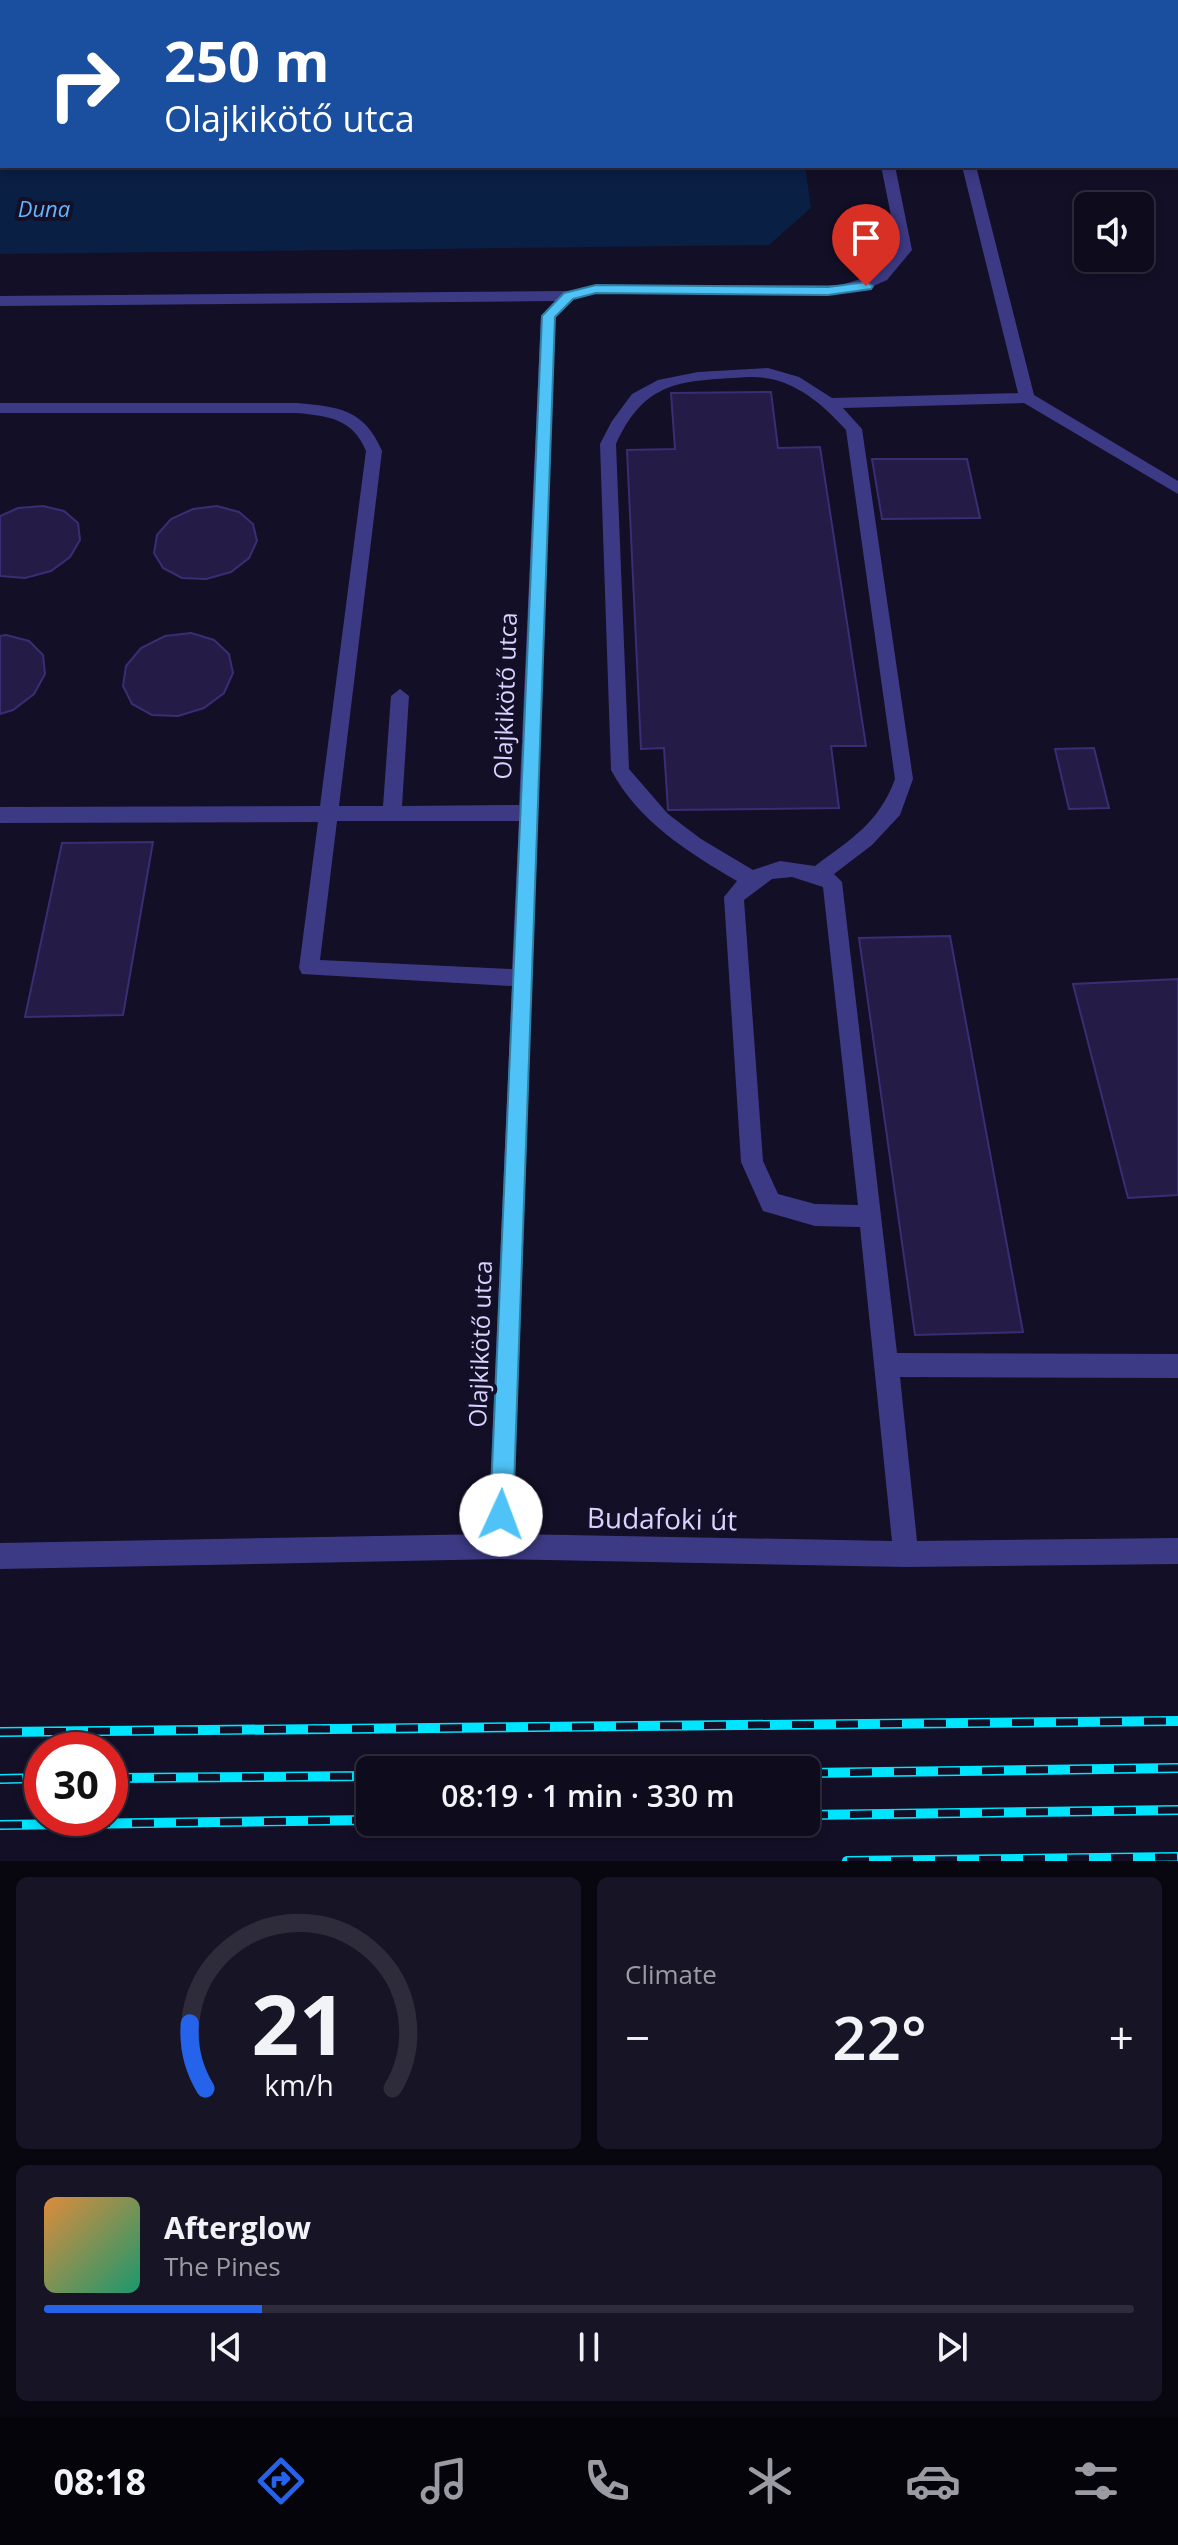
<!DOCTYPE html>
<meta charset="utf-8">
<style>
body{margin:0;font-family:"Open Sans",sans-serif;background:#171425;color:#f1f3f6;height:100vh;display:flex;flex-direction:column;font-size:30px;white-space:nowrap}
*{box-sizing:border-box;margin:0}
p{font-size:26px;color:#9b9ba3}
.icon{flex:none;width:44px;height:44px;fill:none;stroke:currentColor;stroke-width:2;stroke-linecap:round;stroke-linejoin:round}
.map{position:relative;height:1861px;overflow:hidden}
.drawer{display:flex;flex-direction:column;gap:16px;padding:16px;background:#08060f;flex:1}
.drawer>*{flex:none}
.top-card{position:absolute;left:0px;top:0px;width:1178px;height:168px;box-shadow:0 4px 12px #0003,0 0 0 2px #2e2b3b;background:#1a4fa0;color:#fff;overflow:hidden}
.controls{position:absolute;left:1074px;top:192px;display:grid;gap:16px}
.controls a{display:grid;place-items:center;width:80px;height:80px;border-radius:12px;background:#0e0b1c;box-shadow:0 4px 12px #0003,0 0 0 2px #2e2b3b;font-size:40px}
.speed{position:absolute;left:24px;top:1732px;display:flex;gap:16px;font-size:40px;font-weight:700;text-align:center}
.speed>*{display:grid;place-content:center;width:104px;height:104px;border-radius:50%;background:#0e0b1c;box-shadow:0 4px 12px #0003,0 0 0 2px #2e2b3b;line-height:1}
.speed .limit{border:12px solid #d22;background:#fff;color:#111}
.pin{position:absolute;display:grid;place-items:center;width:68px;height:68px;color:#fff;margin:-82px -34px;border-radius:50% 50% 50% 0;rotate:-45deg;box-shadow:0 0 8px #0007}
.pin .icon{rotate:45deg}
.me{position:absolute;width:88px;margin:-44px;rotate:2deg;stroke-linejoin:round;filter:drop-shadow(0 0 6px #0008)}
.turn{display:flex;align-items:center;gap:28px;height:168px;padding:0 32px;font-size:36px}
.turn .icon{width:104px;height:104px;stroke-width:2.5}
.turn b{display:block;font-size:56px;line-height:68px}
.big{font-size:60px;font-weight:600;line-height:1.1}
.drawer .card{flex:1;display:flex;flex-direction:column;justify-content:center;gap:12px;min-width:0;padding:0 28px;border-radius:12px;background:#171425}
.drawer .dial{align-items:center;gap:0}
.dial svg{height:208px;overflow:visible;fill:none;stroke:#2e2b3b;stroke-width:7;stroke-linecap:round;text-anchor:middle}
.dial text{fill:#f1f3f6;stroke:none}
.song{display:flex;align-items:center;gap:24px}
.cover{width:96px;height:96px;border-radius:12px;background:linear-gradient(135deg,hsl(30 70% 55%),hsl(160 70% 35%))}
.played{height:8px;border-radius:4px;background:linear-gradient(90deg,#2563eb 20%,#2e2b3b 20%)}
.keys{display:flex;justify-content:space-around;direction:ltr}
.heat{display:flex;justify-content:space-between;align-items:center;font-size:44px;direction:ltr}
.drawer .tiles{flex:1;display:grid;gap:16px;grid-template-columns:1fr 1fr}
.card:last-child{grid-column:span 2}
.trip{position:absolute;left:356px;top:1756px;width:464px;height:80px;border-radius:12px;background:#0e0b1c;box-shadow:0 4px 12px #0003,0 0 0 2px #2e2b3b;font-weight:600;line-height:80px;text-align:center}
.tab-bar{display:flex;height:128px;justify-content:space-around;align-items:center;background:#06040b;color:#9b9ba3}
.tab-bar .icon{width:56px;height:56px}
.tab-bar .current{color:#2563eb}
.tab-bar b{font-size:36px;color:#f1f3f6}
.map>svg:first-child{display:block}
.water{fill:#0a1f44}
.building{fill:#241b47;stroke:#3b2d73;stroke-width:2}
.lines{fill:none;stroke-linecap:round;stroke-linejoin:round}
.minor{fill:#3d3a85;fill-rule:evenodd}
.rail-casing{stroke:#00e5ff;stroke-width:10}
.rail{stroke:#130f26;stroke-width:7;stroke-dasharray:22;stroke-linecap:butt}
.route{fill:#4fc3f7;stroke:#337fa1;stroke-width:2}
.labels{text-anchor:middle;stroke-width:8;stroke-linejoin:round;paint-order:stroke}
.far-water-label{font-size:22px;font-style:italic;fill:#62b6ff;stroke:#130f26}
.street-label{font-size:24px;fill:#d9d4ff;stroke:#130f26}
.near-street-label{font-size:28px;fill:#d9d4ff;stroke:#130f26}
</style>
<div class="map">
<svg width="1178" height="1861" viewBox="0 0 1178 1861">
<rect width="100%" height="100%" fill="#130f26"/>
<path class="water" d="M 0,0 L 777,0 L 2,2 L 2,166 L 805,166 L 811,208 L 769,245 L 0,254 Z"/>
<path class="building" d="M 771,392 L 778,448 L 820,447 L 866,746 L 831,746 L 839,808 L 668,810 L 664,748 L 641,749 L 627,450 L 675,449 L 671,393 Z
M 872,459 L 967,459 L 980,518 L 882,519 Z
M 43,506 L 64,511 L 78,523 L 80,540 L 70,557 L 51,571 L 25,578 L 0,576 L 0,516 L 18,508 Z
M 217,506 L 239,512 L 253,524 L 257,541 L 249,558 L 231,572 L 206,579 L 182,578 L 163,568 L 154,553 L 157,535 L 171,519 L 193,509 Z
M 191,633 L 214,640 L 229,654 L 233,673 L 224,693 L 204,708 L 178,716 L 152,715 L 132,704 L 123,686 L 126,666 L 141,648 L 165,636 Z
M 6,635 L 29,641 L 43,655 L 45,674 L 34,694 L 13,710 L 0,714 L 0,636 Z
M 1094,748 L 1109,808 L 1069,809 L 1055,749 Z
M 153,842 L 123,1015 L 25,1017 L 62,843 Z
M 950,936 L 1023,1332 L 915,1335 L 859,938 Z
M 1178,979 L 1178,1195 L 1128,1198 L 1073,984 Z"/>
<g class="lines">
<path class="minor" d="M 847,0 L 859,0 L 860,2 L 848,2 Z
M 921,0 L 933,0 L 933,2 L 921,2 Z
M 881,166 L 895,166 L 912,250 L 887,280 L 869,288 L 841,294 L 596,293 L 574,299 L 555,317 L 513,1534 L 892,1541 L 860,1227 L 815,1226 L 763,1211 L 741,1162 L 724,897 L 737,881 C 689,853 638,821 611,770 L 600,444 L 612,421 L 632,394 L 658,380 L 698,372 L 768,368 L 799,377 L 832,398 L 1018,393 L 962,166 L 976,166 L 1034,395 L 1178,481 L 1178,494 L 1024,403 L 843,408 L 862,429 L 913,779 L 900,815 L 872,845 L 834,874 L 842,882 L 897,1353 L 1178,1354 L 1178,1378 L 900,1377 L 917,1541 L 1178,1538 L 1178,1564 L 906,1567 L 500,1559 L 0,1569 L 0,1543 L 488,1534 L 512,986 L 302,974 L 299,968 L 318,822 L 0,823 L 0,807 L 320,806 L 366,451 C 353,419 329,416 297,413 L 0,413 L 0,403 L 297,403 C 339,407 364,409 382,451 L 339,806 L 383,806 L 391,696 L 400,689 L 409,696 L 402,806 L 519,805 L 541,316 L 556,301 L 0,306 L 0,296 L 569,291 L 596,285 L 841,285 L 877,274 L 898,250 ZM 750,377 C 790,376 821,402 846,430 L 895,779 C 879,823 851,839 815,866 L 780,861 L 753,870 L 701,839 L 668,814 L 629,769 L 616,444 C 646,378 684,381 750,377 ZM 337,821 L 519,821 L 512,969 L 320,960 ZM 792,877 L 823,887 L 858,1205 L 815,1204 L 778,1194 L 763,1161 L 744,900 L 772,879 Z"/>
<defs>
<path id="rail" d="M 0,1732 L 1178,1721
M 806,1773 L 1178,1768
M 110,1778 L 370,1776
M 0,1779 L 42,1778
M 806,1815 L 1178,1810
M 0,1825 L 370,1820
M 847,1861 L 1178,1857"/>
</defs>
<use href="#rail" class="rail-casing"/>
<use href="#rail" class="rail"/>
</g>
<path class="route" d="M 866,282 L 873,286 L 871,289 L 828,295 L 596,293 L 573,299 L 555,317 L 513,1515 L 509,1523 L 501,1526 L 493,1523 L 490,1515 L 542,316 L 564,293 L 596,285 L 828,287 Z"/>
<g class="labels">
<g class="far-water-label">
<text x="44" y="217">Duna</text>
</g>
<g class="street-label">
<text transform="translate(506 696) rotate(-88)" y="8">Olajkikötő utca</text>
<text transform="translate(481 1344) rotate(-88)" y="8">Olajkikötő utca</text>
</g>
<g class="near-street-label">
<text transform="translate(662 1519) rotate(1)" y="10">Budafoki út</text>
</g>
</g>
</svg>
<div class="controls">
<a><svg class="icon" aria-label="sound" viewBox="0 0 24 24"><path d="M4 9h4l5-4v14l-5-4H4zM17 9q2 3 0 6"/></svg></a>
</div>
<div class="speed"><div class="limit">30</div></div>
<div class="pin" style="left:866px;top:286px;background:#d93025"><svg class="icon" aria-label="arrive" viewBox="0 0 24 24"><path d="M6 21V4h12l-3 4 3 4H6"/></svg></div>
<svg class="me" style="left:501px;top:1515px" viewBox="-20 -20 40 40"><circle r="19" fill="#fff"/><path d="M0-13L10 11 0 6-10 11z" fill="#4fc3f7"/></svg>
<div class="trip">08:19 · 1 min · 330 m</div>
<div class="top-card">
<div class="turn"><svg class="icon" aria-label="right" viewBox="0 0 24 24"><path d="M7 20v-9h11M14 6l5 5-5 5"/></svg><div><b>250 m</b>Olajkikötő utca</div></div>
</div>
</div>
<section class="drawer">
<div class="tiles">
<div class="card dial"><svg viewBox="0 0 100 80">
<path d="M14 69A42 42 0 1 1 86 69"/>
<path d="M14 69A42 42 0 0 1 8 44" stroke="#2563eb"/>
<text x="50" y="56" font-size="32" font-weight="700">21</text>
<text x="50" y="72" font-size="11">km/h</text>
</svg></div>
<div class="card"><p>Climate</p>
<div class="heat"><a>−</a><b class="big">22°</b><a>+</a></div>
</div>
<div class="card">
<div class="song"><i class="cover"></i><div><b>Afterglow</b><p>The Pines</p></div></div>
<div class="played"></div>
<div class="keys"><svg class="icon" aria-label="previous" viewBox="0 0 24 24"><path d="M18 5L8 12l10 7zM5 5v14"/></svg><svg class="icon" aria-label="pause" viewBox="0 0 24 24"><path d="M8 5v14M16 5v14"/></svg><svg class="icon" aria-label="next" viewBox="0 0 24 24"><path d="M6 5l10 7-10 7zM19 5v14"/></svg></div>
</div>
</div>
</section>
<nav class="tab-bar">
<b>08:18</b>
<svg class="icon current" aria-label="directions" viewBox="0 0 24 24"><path d="M12 3l9 9-9 9-9-9zM9 14v-3h6M13 9l2 2-2 2"/></svg>
<svg class="icon" aria-label="music" viewBox="0 0 24 24"><path d="M9 18V5l10-2v13"/><circle cx="6" cy="18" r="3"/><circle cx="16" cy="16" r="3"/></svg>
<svg class="icon" aria-label="phone" viewBox="0 0 24 24"><path d="M5 4h4l2 5-3 2q2 4 5 5l2-3 5 2v4C11 20 4 13 5 4z"/></svg>
<svg class="icon" aria-label="climate" viewBox="0 0 24 24"><path d="M12 3v18M4 7l16 10M4 17L20 7"/></svg>
<svg class="icon" aria-label="car" viewBox="0 0 24 24"><path d="M5 17H2v-5l4-1 3-4h7l3 4 3 1v5h-3M9 17h6M6 11h13"/><circle cx="7" cy="17" r="2"/><circle cx="17" cy="17" r="2"/></svg>
<svg class="icon" aria-label="filters" viewBox="0 0 24 24"><path d="M4 7h16M4 17h16"/><circle cx="9" cy="7" r="2"/><circle cx="15" cy="17" r="2"/></svg>
</nav>
